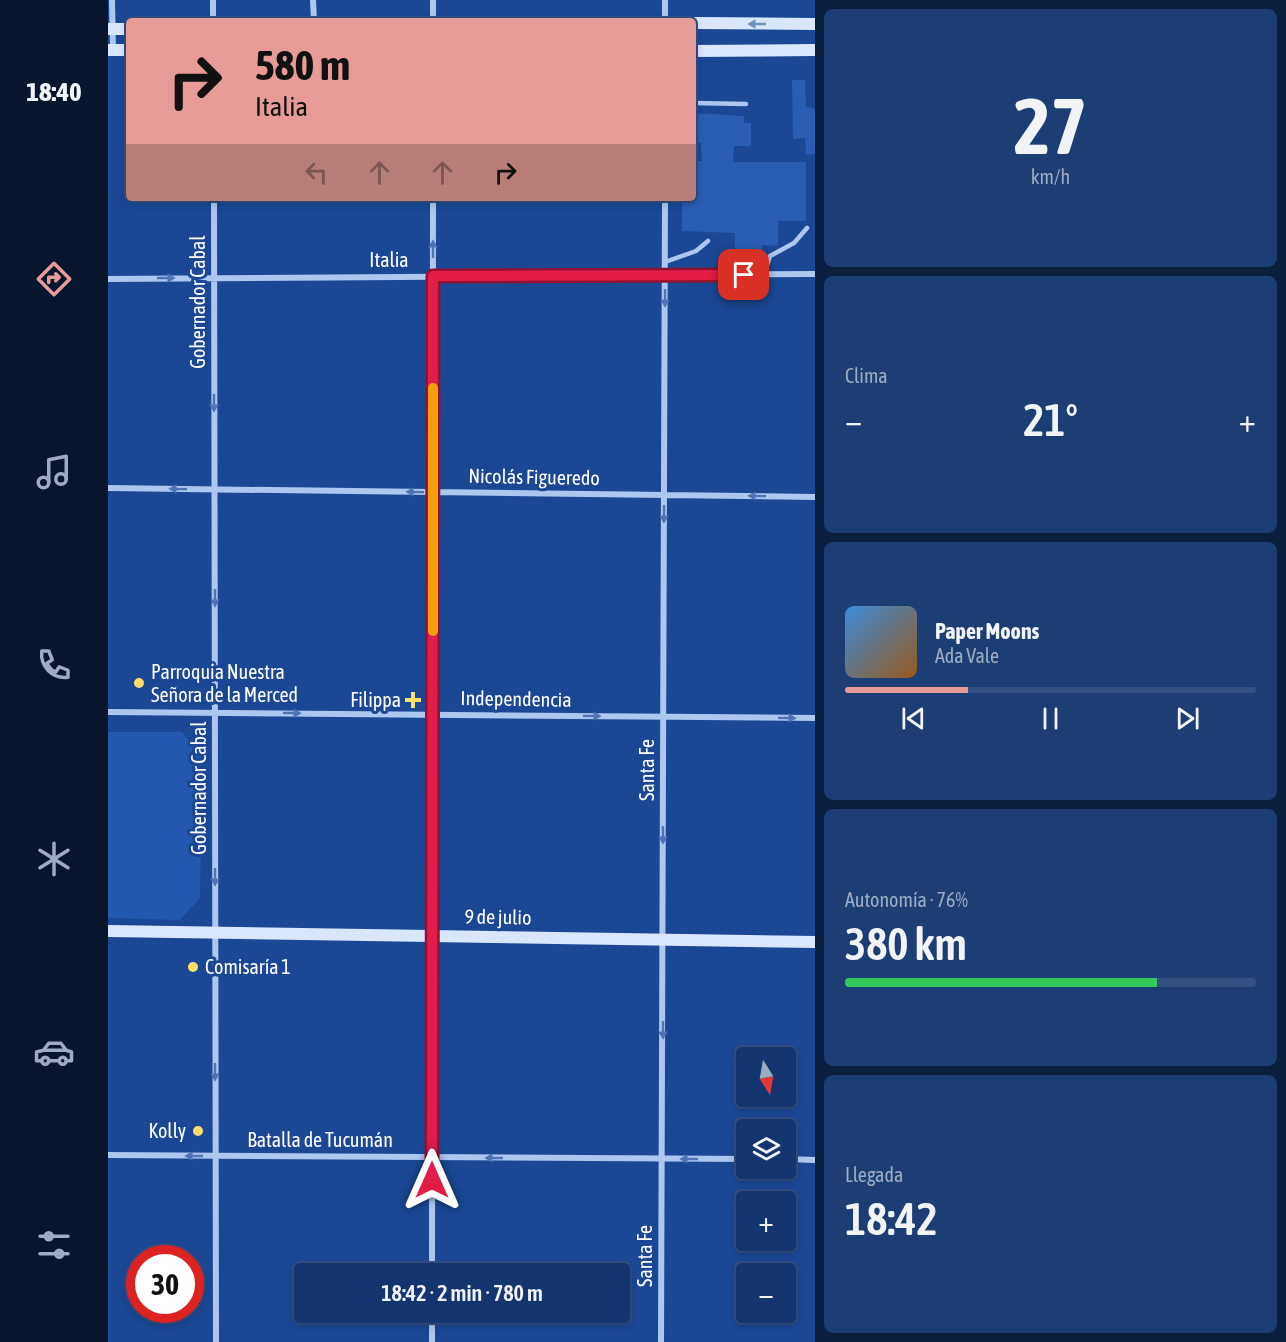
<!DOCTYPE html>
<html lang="es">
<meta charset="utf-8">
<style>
body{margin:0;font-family:"Asap Condensed",sans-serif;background:#1d3e75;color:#f1f3f6;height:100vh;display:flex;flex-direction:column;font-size:22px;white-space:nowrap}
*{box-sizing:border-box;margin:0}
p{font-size:20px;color:#9dabc3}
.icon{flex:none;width:33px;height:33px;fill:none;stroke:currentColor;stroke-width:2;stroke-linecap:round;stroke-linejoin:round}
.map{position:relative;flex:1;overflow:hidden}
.drawer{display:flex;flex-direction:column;gap:9px;padding:9px;background:#0b1e3e;width:471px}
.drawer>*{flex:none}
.hud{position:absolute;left:18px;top:18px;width:570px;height:183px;border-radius:6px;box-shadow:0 3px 9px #0003,0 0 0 2px #335083;background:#e69b98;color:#111;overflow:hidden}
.needle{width:39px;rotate:169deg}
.tools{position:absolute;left:628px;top:1047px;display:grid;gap:12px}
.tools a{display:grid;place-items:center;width:60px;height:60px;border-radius:6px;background:#143670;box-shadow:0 3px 9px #0003,0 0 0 2px #335083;font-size:30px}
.speed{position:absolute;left:18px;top:1245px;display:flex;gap:12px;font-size:30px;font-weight:700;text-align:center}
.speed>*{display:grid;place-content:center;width:78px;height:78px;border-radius:50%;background:#143670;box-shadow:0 3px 9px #0003,0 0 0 2px #335083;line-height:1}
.speed .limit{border:9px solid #d22;background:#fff;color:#111}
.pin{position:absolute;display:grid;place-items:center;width:51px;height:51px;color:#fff;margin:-26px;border-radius:12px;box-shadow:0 3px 9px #0006}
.me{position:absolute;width:66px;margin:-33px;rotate:0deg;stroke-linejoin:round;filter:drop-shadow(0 0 4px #0008)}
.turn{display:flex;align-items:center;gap:21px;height:126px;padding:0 30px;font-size:27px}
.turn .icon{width:78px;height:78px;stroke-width:2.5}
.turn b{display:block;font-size:42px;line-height:51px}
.lanes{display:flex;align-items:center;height:57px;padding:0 30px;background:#0003;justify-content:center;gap:30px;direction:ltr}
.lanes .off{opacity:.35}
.big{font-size:45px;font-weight:600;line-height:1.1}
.drawer .card{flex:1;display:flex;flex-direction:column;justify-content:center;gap:9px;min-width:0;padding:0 21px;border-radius:9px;background:#1d3e75}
.drawer .dial{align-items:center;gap:0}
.dial b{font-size:78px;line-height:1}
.song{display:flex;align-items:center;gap:18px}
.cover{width:72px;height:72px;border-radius:9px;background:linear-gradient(135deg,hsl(210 70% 55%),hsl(30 70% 35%))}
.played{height:6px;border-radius:3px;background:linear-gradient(90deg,#e69b98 30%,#335083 30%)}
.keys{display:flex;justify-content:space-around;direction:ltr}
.heat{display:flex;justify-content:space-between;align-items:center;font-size:33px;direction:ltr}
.charge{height:9px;border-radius:4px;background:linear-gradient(90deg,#34c759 76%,#335083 0)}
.trip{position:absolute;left:186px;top:1263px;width:336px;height:60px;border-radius:6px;background:#143670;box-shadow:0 3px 9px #0003,0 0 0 2px #335083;font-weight:600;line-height:60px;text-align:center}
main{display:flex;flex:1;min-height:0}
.dock{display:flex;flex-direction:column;width:108px;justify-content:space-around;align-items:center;background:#08162d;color:#9dabc3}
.dock .icon{width:42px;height:42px}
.dock .on{color:#e69b98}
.dock b{font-size:27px;color:#f1f3f6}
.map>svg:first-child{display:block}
.green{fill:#2359ae}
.building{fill:#295eb3}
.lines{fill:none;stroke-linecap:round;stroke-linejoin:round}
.service{stroke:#acc7f0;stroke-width:4.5}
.minor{stroke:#acc7f0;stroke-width:6}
.secondary{stroke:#dae6fb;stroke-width:12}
.oneway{fill:#708fc3}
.oneway2{fill:#4d74b5}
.route-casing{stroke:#92132f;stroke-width:15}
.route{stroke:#e11d48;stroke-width:10}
.slow{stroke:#f59e0b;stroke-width:10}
.poi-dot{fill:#ffdd6b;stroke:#1a4895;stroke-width:2}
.labels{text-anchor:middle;stroke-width:6;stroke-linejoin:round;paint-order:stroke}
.street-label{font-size:20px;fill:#fff;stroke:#1a4895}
.poi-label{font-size:20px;fill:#fff;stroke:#1a4895;text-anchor:start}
</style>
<main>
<nav class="dock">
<b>18:40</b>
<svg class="icon on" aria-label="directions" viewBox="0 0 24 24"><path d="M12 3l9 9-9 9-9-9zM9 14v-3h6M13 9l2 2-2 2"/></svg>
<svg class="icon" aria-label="music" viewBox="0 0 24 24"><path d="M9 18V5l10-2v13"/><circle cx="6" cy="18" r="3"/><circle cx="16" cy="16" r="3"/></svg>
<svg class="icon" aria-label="phone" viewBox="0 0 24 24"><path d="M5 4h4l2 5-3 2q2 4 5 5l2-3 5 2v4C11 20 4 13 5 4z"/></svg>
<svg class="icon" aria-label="climate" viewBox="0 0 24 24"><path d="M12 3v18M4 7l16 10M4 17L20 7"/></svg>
<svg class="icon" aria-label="car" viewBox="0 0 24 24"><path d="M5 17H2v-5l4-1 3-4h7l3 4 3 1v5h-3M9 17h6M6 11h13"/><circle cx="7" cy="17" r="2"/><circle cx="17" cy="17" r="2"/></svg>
<svg class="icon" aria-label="filters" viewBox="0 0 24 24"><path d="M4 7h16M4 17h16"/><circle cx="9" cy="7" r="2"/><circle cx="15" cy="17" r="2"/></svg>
</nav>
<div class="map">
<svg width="707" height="1342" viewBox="0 0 707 1342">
<rect width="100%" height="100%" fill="#1a4895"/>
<path class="green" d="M 0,732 L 74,732 L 94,753 L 92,898 L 72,920 L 0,918 Z"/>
<path class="building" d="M 684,80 L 697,80 L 698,107 L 707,109 L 707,154 L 698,155 L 697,138 L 685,139 Z
M 585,113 L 636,116 L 636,123 L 643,123 L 643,146 L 626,146 L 625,162 L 698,162 L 698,221 L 670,221 L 670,246 L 654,245 L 654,259 L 627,259 L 627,233 L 574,231 L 574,198 L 585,198 L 585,161 L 594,161 L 593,143 L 585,143 Z"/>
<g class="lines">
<path class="service" d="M 585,103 L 638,104
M 557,262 L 588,251 L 600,241
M 656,275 L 662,256 L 686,243 L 699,228"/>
<path class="minor" d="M 4,0 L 5,50
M 105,0 L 105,21
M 205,0 L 206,21
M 325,21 L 325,0
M 557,21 L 557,0
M 106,198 L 108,1342
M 0,279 L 707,274
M 0,488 L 707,497
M 0,712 L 707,718
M 0,1155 L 639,1159
M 678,1159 L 707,1160
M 324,1274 L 325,198
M 324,1342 L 324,1312
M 553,1342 L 557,198"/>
<path class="secondary" d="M 585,23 L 707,24
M 0,29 L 21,29
M 0,50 L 21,50
M 585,51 L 707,50
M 0,931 L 707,942"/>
</g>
<defs><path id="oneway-solid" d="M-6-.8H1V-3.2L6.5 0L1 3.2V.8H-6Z" transform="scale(1.5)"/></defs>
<use class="oneway" href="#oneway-solid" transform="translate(649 24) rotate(-180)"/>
<g class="oneway2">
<use href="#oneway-solid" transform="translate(325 249) rotate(-90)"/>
<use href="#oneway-solid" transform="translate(58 278)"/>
<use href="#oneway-solid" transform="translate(557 298) rotate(90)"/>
<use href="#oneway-solid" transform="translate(106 403) rotate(90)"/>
<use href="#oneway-solid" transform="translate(70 489) rotate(-179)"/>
<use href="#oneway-solid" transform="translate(307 492) rotate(-179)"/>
<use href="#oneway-solid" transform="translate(649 496) rotate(-179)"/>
<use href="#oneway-solid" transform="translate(556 514) rotate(90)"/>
<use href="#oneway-solid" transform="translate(107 598) rotate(90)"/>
<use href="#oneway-solid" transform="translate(184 713) rotate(1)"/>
<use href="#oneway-solid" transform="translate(484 716) rotate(1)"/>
<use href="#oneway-solid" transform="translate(679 718) rotate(1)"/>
<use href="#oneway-solid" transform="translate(555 835) rotate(90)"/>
<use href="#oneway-solid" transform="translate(107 877) rotate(90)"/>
<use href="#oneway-solid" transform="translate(555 1030) rotate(90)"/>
<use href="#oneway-solid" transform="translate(107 1072) rotate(90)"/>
<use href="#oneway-solid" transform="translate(86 1156) rotate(-180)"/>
<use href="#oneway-solid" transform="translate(386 1158) rotate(-180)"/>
<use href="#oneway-solid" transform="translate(581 1159) rotate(-180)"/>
</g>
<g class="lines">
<defs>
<path id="route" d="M 324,1180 L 325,276 L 636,275"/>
</defs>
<use href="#route" class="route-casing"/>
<use href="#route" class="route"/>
<path class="slow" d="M 325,631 L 325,388"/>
</g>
<g class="poi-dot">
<circle cx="31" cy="683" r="6"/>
<path d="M302 691h6v6h6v6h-6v6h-6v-6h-6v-6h6z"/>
<circle cx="85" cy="967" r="6"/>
<circle cx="90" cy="1131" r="6"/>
</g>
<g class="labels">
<g class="street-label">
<text x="281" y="267">Italia</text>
<text transform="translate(90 302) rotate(-90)" y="7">Gobernador Cabal</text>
<text transform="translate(426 477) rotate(1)" y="7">Nicolás Figueredo</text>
<text transform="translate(408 699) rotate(1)" y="7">Independencia</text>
<text transform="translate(539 770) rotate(-90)" y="7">Santa Fe</text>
<text transform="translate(91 788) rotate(-90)" y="7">Gobernador Cabal</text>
<text transform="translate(390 917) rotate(1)" y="7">9 de julio</text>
<text x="212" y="1147">Batalla de Tucumán</text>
<text transform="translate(537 1256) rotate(-90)" y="7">Santa Fe</text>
</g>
<g class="poi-label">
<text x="43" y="679">Parroquia Nuestra<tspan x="43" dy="23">Señora de la Merced</tspan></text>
<text x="293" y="707" text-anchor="end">Filippa</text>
<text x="97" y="974">Comisaría 1</text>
<text x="78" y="1138" text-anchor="end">Kolly</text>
</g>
</g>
</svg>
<div class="tools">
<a><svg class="needle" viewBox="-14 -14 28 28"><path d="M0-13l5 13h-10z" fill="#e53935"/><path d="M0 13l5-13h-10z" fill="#9dabc3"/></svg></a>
<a><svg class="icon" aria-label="layers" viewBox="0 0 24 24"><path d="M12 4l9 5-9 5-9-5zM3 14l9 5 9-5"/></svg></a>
<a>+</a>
<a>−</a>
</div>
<div class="speed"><div class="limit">30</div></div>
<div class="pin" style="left:636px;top:275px;background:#d93025"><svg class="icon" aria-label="arrive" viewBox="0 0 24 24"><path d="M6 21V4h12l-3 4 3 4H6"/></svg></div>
<svg class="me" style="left:324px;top:1180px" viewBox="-20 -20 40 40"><path d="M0-17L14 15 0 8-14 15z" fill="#e11d48" stroke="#fff" stroke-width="4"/></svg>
<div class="trip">18:42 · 2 min · 780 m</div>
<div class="hud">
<div class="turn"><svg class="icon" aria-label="right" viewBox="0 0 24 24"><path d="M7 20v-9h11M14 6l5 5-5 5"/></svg><div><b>580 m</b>Italia</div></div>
<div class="lanes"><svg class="icon off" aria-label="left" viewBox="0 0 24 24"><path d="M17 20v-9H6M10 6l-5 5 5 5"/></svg><svg class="icon off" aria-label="ahead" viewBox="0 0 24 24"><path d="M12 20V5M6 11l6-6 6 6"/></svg><svg class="icon off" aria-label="ahead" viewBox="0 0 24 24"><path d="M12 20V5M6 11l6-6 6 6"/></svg><svg class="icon" aria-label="right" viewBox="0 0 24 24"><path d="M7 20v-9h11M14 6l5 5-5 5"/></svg></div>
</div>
</div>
<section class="drawer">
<div class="card dial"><b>27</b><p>km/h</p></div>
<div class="card"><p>Clima</p>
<div class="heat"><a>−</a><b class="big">21°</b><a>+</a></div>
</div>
<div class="card">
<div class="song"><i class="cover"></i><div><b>Paper Moons</b><p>Ada Vale</p></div></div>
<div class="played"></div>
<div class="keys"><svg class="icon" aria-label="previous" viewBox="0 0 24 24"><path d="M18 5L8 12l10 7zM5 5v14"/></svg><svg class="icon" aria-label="pause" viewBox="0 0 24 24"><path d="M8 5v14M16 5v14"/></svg><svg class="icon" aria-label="next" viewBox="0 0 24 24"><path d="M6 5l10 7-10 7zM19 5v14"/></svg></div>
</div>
<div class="card"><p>Autonomía · 76%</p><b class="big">380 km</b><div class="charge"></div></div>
<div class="card"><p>Llegada</p><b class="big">18:42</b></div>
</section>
</main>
